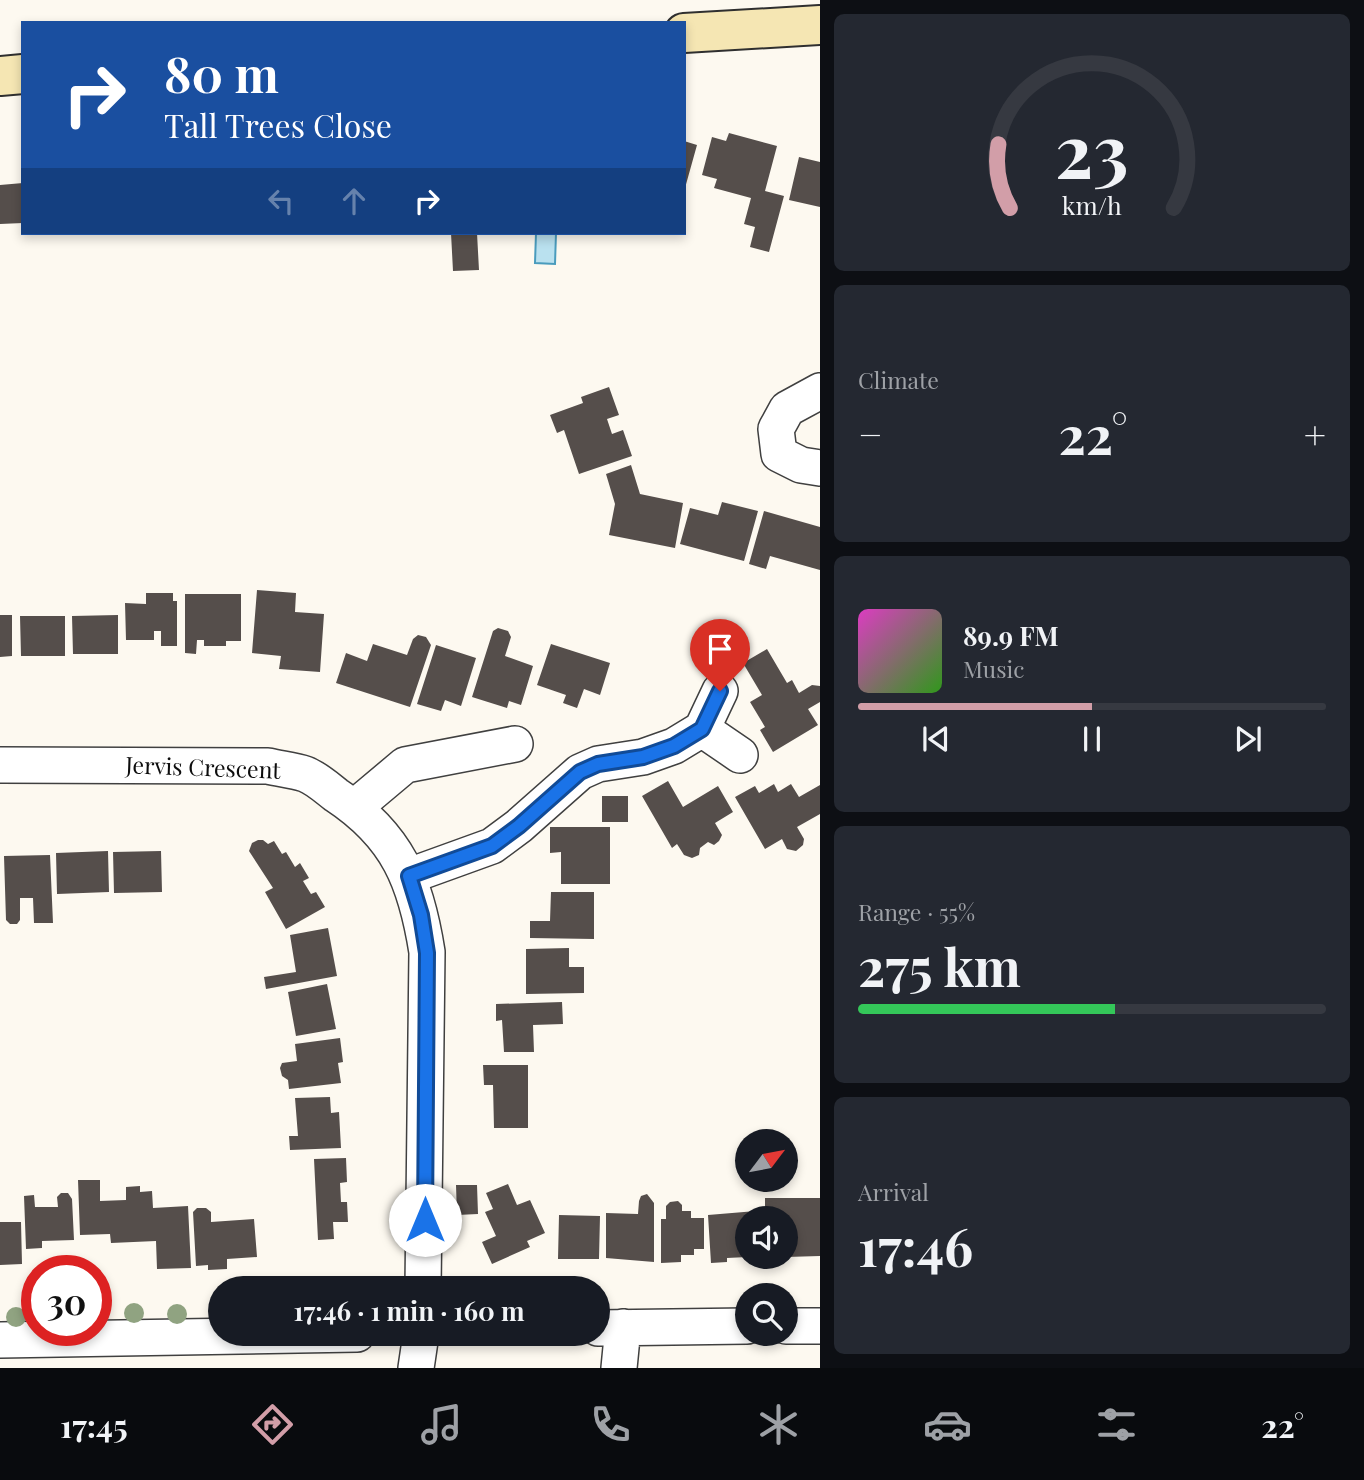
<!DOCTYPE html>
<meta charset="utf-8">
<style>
body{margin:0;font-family:"Playfair Display",serif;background:#242831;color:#f1f3f6;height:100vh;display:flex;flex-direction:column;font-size:26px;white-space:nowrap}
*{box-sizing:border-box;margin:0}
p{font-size:23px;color:#9ea1a6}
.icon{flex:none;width:38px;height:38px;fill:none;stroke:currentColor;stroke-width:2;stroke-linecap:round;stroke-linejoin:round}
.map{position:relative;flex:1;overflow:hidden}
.drawer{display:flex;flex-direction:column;gap:14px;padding:14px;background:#0d0f14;width:544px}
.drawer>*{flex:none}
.banner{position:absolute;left:21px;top:21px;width:665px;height:214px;border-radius:0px;box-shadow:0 4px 10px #0003;background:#1a4fa0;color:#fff;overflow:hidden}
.needle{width:46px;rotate:58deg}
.fabs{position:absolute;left:735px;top:1129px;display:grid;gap:14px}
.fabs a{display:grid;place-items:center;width:63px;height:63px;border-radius:50%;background:#171b24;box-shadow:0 4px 10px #0003;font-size:35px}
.speed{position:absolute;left:21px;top:1255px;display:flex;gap:14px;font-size:35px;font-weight:700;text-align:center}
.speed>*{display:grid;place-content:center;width:91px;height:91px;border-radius:50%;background:#171b24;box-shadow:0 4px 10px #0003;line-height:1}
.speed .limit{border:10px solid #d22;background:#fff;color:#111}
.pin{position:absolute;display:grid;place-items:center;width:60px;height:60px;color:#fff;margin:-72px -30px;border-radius:50% 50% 50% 0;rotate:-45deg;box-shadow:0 0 7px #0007}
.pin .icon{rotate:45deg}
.me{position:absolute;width:77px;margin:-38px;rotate:0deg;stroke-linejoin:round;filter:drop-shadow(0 0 5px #0008)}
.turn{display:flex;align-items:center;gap:24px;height:147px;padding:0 28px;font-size:32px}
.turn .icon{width:91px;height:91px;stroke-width:2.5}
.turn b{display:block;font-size:49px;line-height:60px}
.lanes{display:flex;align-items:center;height:66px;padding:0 28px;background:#0003;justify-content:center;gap:35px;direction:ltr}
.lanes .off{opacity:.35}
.big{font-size:52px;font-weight:700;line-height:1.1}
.drawer .card{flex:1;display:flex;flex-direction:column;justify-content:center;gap:10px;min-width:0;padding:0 24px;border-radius:10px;background:#242831}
.drawer .dial{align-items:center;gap:0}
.dial svg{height:182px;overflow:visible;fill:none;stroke:#363941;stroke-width:7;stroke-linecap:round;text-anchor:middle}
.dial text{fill:#f1f3f6;stroke:none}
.song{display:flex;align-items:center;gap:21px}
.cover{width:84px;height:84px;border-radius:10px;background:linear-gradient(135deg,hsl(310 70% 55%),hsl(110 70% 35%))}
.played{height:7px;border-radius:4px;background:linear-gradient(90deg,#d29ea8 50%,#363941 50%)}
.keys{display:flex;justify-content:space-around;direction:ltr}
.heat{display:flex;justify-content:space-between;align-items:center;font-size:38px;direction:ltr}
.charge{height:10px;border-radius:5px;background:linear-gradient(90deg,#34c759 55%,#363941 0)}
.trip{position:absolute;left:208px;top:1276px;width:402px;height:70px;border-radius:35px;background:#171b24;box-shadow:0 4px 10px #0003;font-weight:700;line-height:70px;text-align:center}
.tab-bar{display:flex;height:112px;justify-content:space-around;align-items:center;background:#090b0e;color:#9ea1a6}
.tab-bar .icon{width:49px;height:49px}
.tab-bar .active{color:#d29ea8}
.tab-bar b{font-size:32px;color:#f1f3f6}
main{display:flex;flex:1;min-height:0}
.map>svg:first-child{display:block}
.water{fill:#bae1ef;stroke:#4a9cbd;stroke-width:2}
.building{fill:#554e4b}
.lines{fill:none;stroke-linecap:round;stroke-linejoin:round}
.street-casing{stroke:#404040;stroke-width:38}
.secondary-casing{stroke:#2f2f2f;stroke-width:42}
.street{stroke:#fff;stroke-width:35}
.secondary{stroke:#f5e6b3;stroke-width:38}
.tree{fill:#90a381}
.route-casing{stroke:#114b97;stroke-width:18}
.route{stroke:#1a73e8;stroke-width:12}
.labels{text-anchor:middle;stroke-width:7;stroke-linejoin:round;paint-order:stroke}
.street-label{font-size:23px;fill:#0d0d0d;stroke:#fff}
</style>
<main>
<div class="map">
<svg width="820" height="1368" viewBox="0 0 820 1368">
<rect width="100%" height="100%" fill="#fdf9f0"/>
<path class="water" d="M 536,233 L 556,233 L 555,264 L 535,263 Z"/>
<path class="building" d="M 729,133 L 777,146 L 765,191 L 784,196 L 769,252 L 750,247 L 755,227 L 744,224 L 751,198 L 714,188 L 717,179 L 702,175 L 712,137 L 726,141 Z
M 684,141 L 697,145 L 685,188 L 684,188 Z
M 799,157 L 820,162 L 820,207 L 789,200 Z
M 23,183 L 23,223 L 0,224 L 0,185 Z
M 451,233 L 477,233 L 479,270 L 453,271 Z
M 609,387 L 619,415 L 607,419 L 612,434 L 623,430 L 632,456 L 579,474 L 564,430 L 557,433 L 550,415 L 583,403 L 581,397 Z
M 631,465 L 640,494 L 683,503 L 675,548 L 609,535 L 615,504 L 606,474 Z
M 722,502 L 758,511 L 744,561 L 680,544 L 690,508 L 718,515 Z
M 764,511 L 820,527 L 820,570 L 770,556 L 766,569 L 749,564 Z
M 257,590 L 296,593 L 295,612 L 324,614 L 320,672 L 279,669 L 281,656 L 252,653 Z
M 146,593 L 173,593 L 173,601 L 177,601 L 177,646 L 161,646 L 161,631 L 154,631 L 154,640 L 126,640 L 125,603 L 146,604 Z
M 185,594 L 241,594 L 241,641 L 226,641 L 226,646 L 204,646 L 204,640 L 197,640 L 196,654 L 185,653 Z
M 0,615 L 12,615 L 12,656 L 0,657 Z
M 118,615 L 118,654 L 73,654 L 72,616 Z
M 20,616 L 65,616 L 65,656 L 21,656 Z
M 498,628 L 508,631 L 511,637 L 505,656 L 533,666 L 521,705 L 509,701 L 507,708 L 472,697 L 493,631 Z
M 418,635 L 426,637 L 431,645 L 410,707 L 336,683 L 346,653 L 367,661 L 373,644 L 407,655 L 413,639 Z
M 551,644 L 610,663 L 600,695 L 584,689 L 577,708 L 563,703 L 566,695 L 537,685 Z
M 436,645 L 476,658 L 461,706 L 445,700 L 441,711 L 417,704 Z
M 767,649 L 787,683 L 792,680 L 799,693 L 812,685 L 820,686 L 820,702 L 808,709 L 818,725 L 773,752 L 760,730 L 765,727 L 750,702 L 762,695 L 743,663 Z
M 668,781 L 683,807 L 718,786 L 733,812 L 715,823 L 722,835 L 719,841 L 714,845 L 708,842 L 700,848 L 699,855 L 692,858 L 684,855 L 677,844 L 672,848 L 642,796 Z
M 774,784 L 778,792 L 791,784 L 799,797 L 820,785 L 820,814 L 797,827 L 804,839 L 803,845 L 796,851 L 787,849 L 782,839 L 765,849 L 735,797 L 755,786 L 759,793 Z
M 602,796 L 628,796 L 628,822 L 602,822 Z
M 550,827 L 610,827 L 610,884 L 561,884 L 561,852 L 550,853 Z
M 258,840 L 263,840 L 268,844 L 274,841 L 282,854 L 286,852 L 295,867 L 300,863 L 309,878 L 303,881 L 311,894 L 316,892 L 325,907 L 286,929 L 265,892 L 273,888 L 249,851 L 252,843 Z
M 108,851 L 109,892 L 57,894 L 56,853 Z
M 161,851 L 162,892 L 114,893 L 113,852 Z
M 50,855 L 53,923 L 34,923 L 33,898 L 20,898 L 20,920 L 17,924 L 10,924 L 6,920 L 4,856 Z
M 551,892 L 594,892 L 594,939 L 530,938 L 530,921 L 550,921 Z
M 328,928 L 337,976 L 266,989 L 264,977 L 296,972 L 290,935 Z
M 569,948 L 569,967 L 584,967 L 584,993 L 526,994 L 526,949 Z
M 327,984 L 336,1029 L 296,1036 L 288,992 Z
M 562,1002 L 563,1024 L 533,1025 L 534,1052 L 504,1052 L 502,1020 L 496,1021 L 496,1004 Z
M 340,1038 L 343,1062 L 338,1063 L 341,1083 L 289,1089 L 288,1080 L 282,1076 L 280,1068 L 282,1063 L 297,1061 L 295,1044 Z
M 483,1065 L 528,1065 L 528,1128 L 494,1128 L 493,1085 L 484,1085 Z
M 330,1097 L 331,1113 L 339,1112 L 341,1148 L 290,1150 L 289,1136 L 298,1136 L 295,1098 Z
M 346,1158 L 347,1182 L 340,1183 L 341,1202 L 347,1202 L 348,1222 L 333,1222 L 334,1239 L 318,1240 L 314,1159 Z
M 78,1180 L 100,1180 L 100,1201 L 126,1200 L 126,1187 L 140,1186 L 140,1192 L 152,1191 L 153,1208 L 188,1206 L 191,1268 L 157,1269 L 156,1241 L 111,1243 L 110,1234 L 80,1235 Z
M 508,1184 L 517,1205 L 530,1200 L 545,1233 L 527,1241 L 530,1247 L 492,1264 L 482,1242 L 496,1236 L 485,1212 L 493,1209 L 486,1193 Z
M 456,1185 L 477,1185 L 478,1214 L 457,1215 Z
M 61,1193 L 68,1193 L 72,1199 L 74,1240 L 42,1241 L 42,1248 L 26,1249 L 24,1196 L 34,1195 L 35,1207 L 58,1207 L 57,1197 Z
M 647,1194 L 654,1203 L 654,1262 L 606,1258 L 606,1213 L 638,1214 L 639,1201 L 641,1196 Z
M 765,1198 L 820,1198 L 820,1256 L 786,1257 L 786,1218 L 765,1218 Z
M 678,1201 L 682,1205 L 682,1211 L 691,1211 L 691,1218 L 704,1218 L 704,1249 L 694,1249 L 694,1255 L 681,1255 L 681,1262 L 661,1263 L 661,1219 L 666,1219 L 666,1206 L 670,1202 Z
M 197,1208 L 206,1208 L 211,1212 L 211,1222 L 254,1219 L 257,1257 L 227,1259 L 227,1269 L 208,1270 L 208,1265 L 196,1266 L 193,1212 Z
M 756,1211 L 756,1218 L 747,1218 L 747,1257 L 727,1258 L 727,1262 L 711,1263 L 708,1215 Z
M 559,1215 L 600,1216 L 599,1259 L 558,1259 Z
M 0,1222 L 21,1222 L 22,1264 L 0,1265 Z"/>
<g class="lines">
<defs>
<path id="street" d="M 820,391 L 787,409 L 776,429 L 779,454 L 801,465 L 820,468
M 702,729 L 720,691
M 0,765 L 268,766 C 280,769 294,770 305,774 C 316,778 327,788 336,795 C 398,836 416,882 427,952 L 423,1288
M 355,807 L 405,765 L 515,744
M 409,876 L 492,846 L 519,826 L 580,772 L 598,764 L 643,757 L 674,746 L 702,729 L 740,755
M 786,1326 L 820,1326
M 598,1328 L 747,1326
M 0,1340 L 357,1334
M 416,1368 L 421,1334
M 619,1368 L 623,1327"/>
<path id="secondary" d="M 684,33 L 820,25
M 0,76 L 23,74"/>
</defs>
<use href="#street" class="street-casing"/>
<use href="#secondary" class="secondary-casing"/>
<use href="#street" class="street"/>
<use href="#secondary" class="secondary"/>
</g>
<g class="tree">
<circle cx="134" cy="1313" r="10"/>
<circle cx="177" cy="1314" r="10"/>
<circle cx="16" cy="1317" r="10"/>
</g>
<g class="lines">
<defs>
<path id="route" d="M 425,1220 L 427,953 L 421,915 L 409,876 L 492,846 L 519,826 L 580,772 L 598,764 L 643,757 L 674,746 L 702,729 L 720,691"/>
</defs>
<use href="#route" class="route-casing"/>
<use href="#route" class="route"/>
</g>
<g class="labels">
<g class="street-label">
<text transform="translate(203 768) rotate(2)" y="8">Jervis Crescent</text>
</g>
</g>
</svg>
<div class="fabs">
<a><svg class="needle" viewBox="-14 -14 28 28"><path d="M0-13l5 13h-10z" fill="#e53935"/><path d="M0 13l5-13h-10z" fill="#9ea1a6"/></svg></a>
<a><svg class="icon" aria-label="sound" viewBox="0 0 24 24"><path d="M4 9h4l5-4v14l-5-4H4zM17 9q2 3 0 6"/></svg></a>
<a><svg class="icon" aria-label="search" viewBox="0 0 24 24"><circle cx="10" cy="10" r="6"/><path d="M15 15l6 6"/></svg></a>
</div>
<div class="speed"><div class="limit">30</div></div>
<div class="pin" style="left:720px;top:691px;background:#d93025"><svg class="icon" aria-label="arrive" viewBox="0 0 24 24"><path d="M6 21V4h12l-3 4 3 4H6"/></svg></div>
<svg class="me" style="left:425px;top:1220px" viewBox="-20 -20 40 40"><circle r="19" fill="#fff"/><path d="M0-13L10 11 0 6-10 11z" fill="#1a73e8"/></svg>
<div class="trip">17:46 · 1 min · 160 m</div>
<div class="banner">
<div class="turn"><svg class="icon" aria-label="right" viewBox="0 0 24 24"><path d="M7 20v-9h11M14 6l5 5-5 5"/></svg><div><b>80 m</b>Tall Trees Close</div></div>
<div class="lanes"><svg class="icon off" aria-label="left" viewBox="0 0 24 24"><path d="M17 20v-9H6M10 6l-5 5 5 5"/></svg><svg class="icon off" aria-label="ahead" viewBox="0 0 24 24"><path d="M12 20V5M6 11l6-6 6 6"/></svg><svg class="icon" aria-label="right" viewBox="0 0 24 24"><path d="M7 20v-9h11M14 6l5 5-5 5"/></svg></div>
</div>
</div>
<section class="drawer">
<div class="card dial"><svg viewBox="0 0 100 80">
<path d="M14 69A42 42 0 1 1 86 69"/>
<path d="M14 69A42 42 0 0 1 9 41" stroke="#d29ea8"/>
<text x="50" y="56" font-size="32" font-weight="700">23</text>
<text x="50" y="72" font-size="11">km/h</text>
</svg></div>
<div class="card"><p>Climate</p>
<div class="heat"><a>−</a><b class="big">22°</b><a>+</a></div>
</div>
<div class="card">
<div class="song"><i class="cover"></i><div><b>89.9 FM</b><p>Music</p></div></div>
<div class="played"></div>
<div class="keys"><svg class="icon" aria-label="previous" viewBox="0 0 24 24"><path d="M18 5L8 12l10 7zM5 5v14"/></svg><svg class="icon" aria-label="pause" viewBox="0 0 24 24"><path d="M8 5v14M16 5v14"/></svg><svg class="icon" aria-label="next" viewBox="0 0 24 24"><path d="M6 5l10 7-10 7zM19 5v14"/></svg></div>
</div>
<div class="card"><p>Range · 55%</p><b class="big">275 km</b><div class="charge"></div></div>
<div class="card"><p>Arrival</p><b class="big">17:46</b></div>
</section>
</main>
<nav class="tab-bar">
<b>17:45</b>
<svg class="icon active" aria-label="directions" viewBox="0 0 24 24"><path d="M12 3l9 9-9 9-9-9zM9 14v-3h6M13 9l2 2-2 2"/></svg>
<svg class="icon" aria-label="music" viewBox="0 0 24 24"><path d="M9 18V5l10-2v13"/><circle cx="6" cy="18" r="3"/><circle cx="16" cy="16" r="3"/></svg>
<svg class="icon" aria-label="phone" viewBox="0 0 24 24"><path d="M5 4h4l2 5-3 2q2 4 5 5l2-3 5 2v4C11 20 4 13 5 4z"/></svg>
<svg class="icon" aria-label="climate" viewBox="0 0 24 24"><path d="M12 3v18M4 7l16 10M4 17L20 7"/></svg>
<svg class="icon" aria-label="car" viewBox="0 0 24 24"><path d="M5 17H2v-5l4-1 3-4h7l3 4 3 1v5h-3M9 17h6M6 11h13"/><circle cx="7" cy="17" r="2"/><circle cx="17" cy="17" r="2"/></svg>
<svg class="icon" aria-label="filters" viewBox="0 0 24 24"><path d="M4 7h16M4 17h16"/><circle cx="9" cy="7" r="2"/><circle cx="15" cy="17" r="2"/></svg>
<b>22°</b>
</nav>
